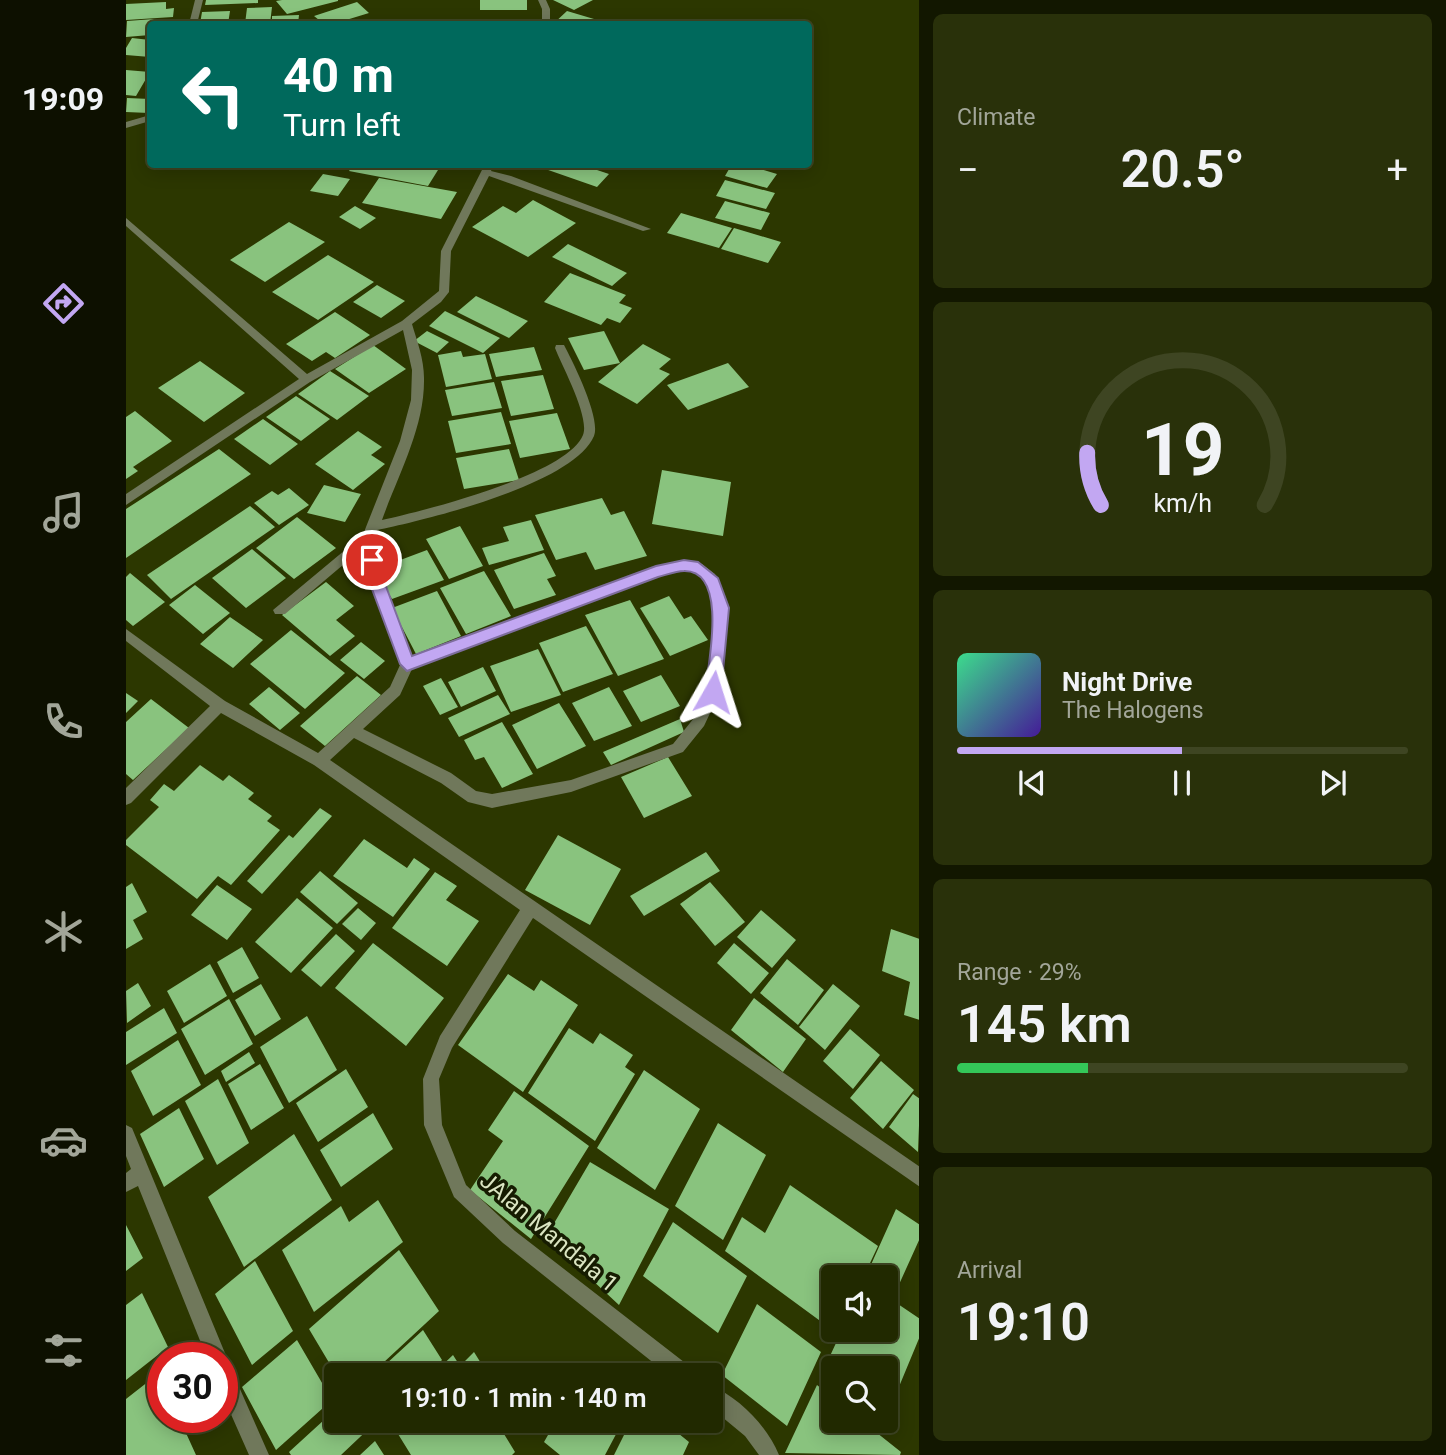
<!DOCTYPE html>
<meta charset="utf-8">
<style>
body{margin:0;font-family:Roboto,sans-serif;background:#29310a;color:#f1f3f6;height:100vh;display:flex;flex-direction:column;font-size:26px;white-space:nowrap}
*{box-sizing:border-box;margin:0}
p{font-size:23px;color:#a2a699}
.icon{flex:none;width:38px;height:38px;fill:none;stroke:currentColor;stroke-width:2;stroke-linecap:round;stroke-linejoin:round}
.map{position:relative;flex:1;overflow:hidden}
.panel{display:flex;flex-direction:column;gap:14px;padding:14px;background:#121700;width:527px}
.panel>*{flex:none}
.hud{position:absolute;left:21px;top:21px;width:665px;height:147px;border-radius:7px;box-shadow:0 4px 18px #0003,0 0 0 2px #3e4522;background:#00695c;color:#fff;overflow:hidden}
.tools{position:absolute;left:695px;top:1265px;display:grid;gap:14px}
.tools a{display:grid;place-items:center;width:77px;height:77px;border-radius:7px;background:#212900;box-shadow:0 4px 18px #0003,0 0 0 2px #3e4522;font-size:35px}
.speed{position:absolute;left:21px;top:1342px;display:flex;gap:14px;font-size:35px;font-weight:700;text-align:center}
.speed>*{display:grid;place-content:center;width:91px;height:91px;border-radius:50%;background:#212900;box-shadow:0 4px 18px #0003,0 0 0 2px #3e4522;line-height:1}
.speed .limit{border:10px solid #d22;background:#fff;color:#111}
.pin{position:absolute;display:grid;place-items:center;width:60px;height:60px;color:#fff;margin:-30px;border:4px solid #fff;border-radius:50%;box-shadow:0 2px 7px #0007}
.me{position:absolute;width:77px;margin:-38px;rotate:6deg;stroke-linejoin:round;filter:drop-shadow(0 0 5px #0008)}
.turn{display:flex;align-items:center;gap:24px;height:147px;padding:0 21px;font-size:32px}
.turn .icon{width:91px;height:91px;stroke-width:2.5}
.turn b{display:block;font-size:49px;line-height:60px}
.big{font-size:52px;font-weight:600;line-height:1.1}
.panel .card{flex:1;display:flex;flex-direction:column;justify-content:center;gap:10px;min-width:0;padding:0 24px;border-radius:10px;background:#29310a}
.panel .dial{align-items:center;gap:0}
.dial svg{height:182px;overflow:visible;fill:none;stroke:#3e4522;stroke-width:7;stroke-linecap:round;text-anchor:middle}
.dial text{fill:#f1f3f6;stroke:none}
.song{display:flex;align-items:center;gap:21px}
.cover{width:84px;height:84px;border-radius:10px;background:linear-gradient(135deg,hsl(150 70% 55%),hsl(260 70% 35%))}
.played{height:7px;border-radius:4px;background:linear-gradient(90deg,#c2a7f2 50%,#3e4522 50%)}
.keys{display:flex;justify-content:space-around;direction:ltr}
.heat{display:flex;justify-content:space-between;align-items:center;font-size:38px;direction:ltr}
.charge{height:10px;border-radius:5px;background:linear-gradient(90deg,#34c759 29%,#3e4522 0)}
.trip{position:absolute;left:198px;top:1363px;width:399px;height:70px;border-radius:7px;background:#212900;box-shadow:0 4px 18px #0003,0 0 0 2px #3e4522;font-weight:600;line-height:70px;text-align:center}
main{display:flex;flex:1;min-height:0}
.menu{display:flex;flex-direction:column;width:126px;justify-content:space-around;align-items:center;background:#0d1000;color:#a2a699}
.menu .icon{width:49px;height:49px}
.menu .selected{color:#c2a7f2}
.menu b{font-size:32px;color:#f1f3f6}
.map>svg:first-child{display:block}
.building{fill:#89c37e}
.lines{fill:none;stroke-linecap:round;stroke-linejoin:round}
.minor{fill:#70785b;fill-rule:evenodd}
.route{fill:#c2a7f2;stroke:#7e6d9d;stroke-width:2}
.labels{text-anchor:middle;stroke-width:7;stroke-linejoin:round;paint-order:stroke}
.near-street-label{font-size:23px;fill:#dbe5c2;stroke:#161c01}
</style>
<main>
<nav class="menu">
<b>19:09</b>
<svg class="icon selected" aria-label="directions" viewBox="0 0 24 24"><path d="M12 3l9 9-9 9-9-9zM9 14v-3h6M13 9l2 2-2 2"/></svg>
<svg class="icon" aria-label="music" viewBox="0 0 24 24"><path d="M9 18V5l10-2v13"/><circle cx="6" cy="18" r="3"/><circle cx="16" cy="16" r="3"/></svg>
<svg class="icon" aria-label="phone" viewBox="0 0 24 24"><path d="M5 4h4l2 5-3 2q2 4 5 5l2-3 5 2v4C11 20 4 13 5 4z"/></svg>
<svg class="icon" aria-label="climate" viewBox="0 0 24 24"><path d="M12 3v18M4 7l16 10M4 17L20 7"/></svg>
<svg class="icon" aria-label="car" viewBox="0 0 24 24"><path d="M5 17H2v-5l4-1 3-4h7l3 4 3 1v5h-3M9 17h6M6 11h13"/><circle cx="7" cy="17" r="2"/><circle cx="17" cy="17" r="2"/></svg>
<svg class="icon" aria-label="filters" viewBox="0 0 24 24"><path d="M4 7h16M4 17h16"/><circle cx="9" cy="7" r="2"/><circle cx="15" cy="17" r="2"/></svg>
</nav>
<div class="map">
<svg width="794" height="1455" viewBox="0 0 794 1455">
<rect width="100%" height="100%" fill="#2c3700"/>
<path class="building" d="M 80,0 L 132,0 L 132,3 L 79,5 Z
M 156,0 L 212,0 L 212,1 L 161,14 L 150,1 Z
M 354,0 L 401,0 L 401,10 L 354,10 Z
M 427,0 L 467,0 L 448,10 Z
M 40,2 L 40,9 L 48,8 L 47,17 L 0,20 L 0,4 Z
M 231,2 L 243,13 L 207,24 L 198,24 L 188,16 Z
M 146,7 L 144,24 L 119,24 L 121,8 Z
M 104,11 L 102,24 L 74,24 L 76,12 Z
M 441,11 L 468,19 L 462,24 L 427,24 Z
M 173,15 L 172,24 L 146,24 L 146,16 Z
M 28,19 L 28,24 L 24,24 L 24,35 L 0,37 L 1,21 Z
M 6,38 L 24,40 L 24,57 L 0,55 L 0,48 Z
M 0,70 L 24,72 L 10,96 L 0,95 Z
M 1,98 L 24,99 L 23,113 L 0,112 Z
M 228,164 L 298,164 L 296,167 L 312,170 L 302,186 L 223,171 Z
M 405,164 L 465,164 L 462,167 L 483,174 L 471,187 Z
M 606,164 L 618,164 L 651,174 L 641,188 L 599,176 Z
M 197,174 L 224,179 L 212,196 L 184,191 Z
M 253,178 L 331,192 L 315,219 L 236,203 Z
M 599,180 L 649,193 L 640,209 L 590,196 Z
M 407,200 L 450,223 L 402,257 L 346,227 L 377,206 L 390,213 Z
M 599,201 L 644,213 L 635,230 L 589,218 Z
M 229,206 L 250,218 L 234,229 L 213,217 Z
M 555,213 L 606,228 L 593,248 L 541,233 Z
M 163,222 L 199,242 L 139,282 L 104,260 Z
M 608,228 L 655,242 L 642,263 L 595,249 Z
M 442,244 L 501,273 L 486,286 L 426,257 Z
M 202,255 L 248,282 L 192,320 L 146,292 Z
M 444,273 L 500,295 L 493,303 L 506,308 L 494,323 L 481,318 L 475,325 L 418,302 Z
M 251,285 L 279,301 L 255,318 L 227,302 Z
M 350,296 L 402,321 L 383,338 L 331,312 Z
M 319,311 L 374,338 L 357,353 L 303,326 Z
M 209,312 L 244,335 L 209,358 L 200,352 L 186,361 L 160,344 Z
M 301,331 L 323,342 L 311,353 L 288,341 Z
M 478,331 L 494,363 L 458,370 L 442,338 Z
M 517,344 L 545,359 L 533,369 L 544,374 L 511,404 L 472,382 Z
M 247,345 L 280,369 L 243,393 L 209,369 Z
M 408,347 L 416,370 L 370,377 L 363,354 Z
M 335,351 L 337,357 L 359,354 L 366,379 L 320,387 L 312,355 Z
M 74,361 L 119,393 L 78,422 L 32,388 Z
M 602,363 L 623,387 L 562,410 L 541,385 Z
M 204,371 L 243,396 L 211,420 L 172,394 Z
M 417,375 L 428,409 L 385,416 L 375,381 Z
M 368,382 L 376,408 L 326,416 L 319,390 Z
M 170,396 L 204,419 L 175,441 L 140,417 Z
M 9,411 L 46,441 L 7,467 L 12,471 L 0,479 L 0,417 Z
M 375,412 L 385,444 L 330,453 L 322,421 Z
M 431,413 L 444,449 L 394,458 L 383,421 Z
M 137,419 L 172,444 L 144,465 L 108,439 Z
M 232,431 L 256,447 L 245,455 L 259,464 L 227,490 L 189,464 Z
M 93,449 L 125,474 L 0,558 L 0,509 Z
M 383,449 L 393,480 L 338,489 L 330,458 Z
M 536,470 L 605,482 L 597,536 L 526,524 Z
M 198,485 L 235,494 L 219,522 L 181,513 Z
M 163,488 L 183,505 L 153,525 L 128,503 L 146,491 L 152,495 Z
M 476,498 L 485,515 L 498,511 L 521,556 L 469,570 L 460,552 L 430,560 L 409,515 Z
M 124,506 L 149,527 L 45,599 L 21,575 Z
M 171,517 L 210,548 L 168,579 L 130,548 Z
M 405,520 L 418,550 L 363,565 L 356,548 L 383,541 L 377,527 Z
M 334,526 L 357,566 L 323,579 L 300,539 Z
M 126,549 L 160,578 L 120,608 L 86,578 Z
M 301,550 L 318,580 L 266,599 L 255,580 L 266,576 L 261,565 Z
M 418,553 L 430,576 L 421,579 L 430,595 L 388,609 L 368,570 Z
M 358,571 L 385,616 L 340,634 L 314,588 Z
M 4,573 L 39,602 L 7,626 L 0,620 L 0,577 Z
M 200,582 L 228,606 L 210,620 L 229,636 L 204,656 L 156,615 Z
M 69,585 L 104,613 L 77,634 L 43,605 Z
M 311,591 L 335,636 L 290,654 L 266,608 Z
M 543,596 L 558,619 L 565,616 L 582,640 L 544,656 L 514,608 Z
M 504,600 L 538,659 L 492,676 L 459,615 Z
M 104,617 L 137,640 L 107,668 L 74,644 Z
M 460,626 L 487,674 L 437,692 L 413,643 Z
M 165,630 L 219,673 L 179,709 L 124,664 Z
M 235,642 L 259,661 L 238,679 L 214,660 Z
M 412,649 L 435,695 L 385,712 L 364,666 Z
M 357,667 L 370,691 L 335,707 L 322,682 Z
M 535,675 L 554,706 L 515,722 L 497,691 Z
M 231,676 L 255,695 L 199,746 L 174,726 Z
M 315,678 L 332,707 L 314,715 L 297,686 Z
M 143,687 L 174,713 L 154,730 L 123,704 Z
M 483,687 L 506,726 L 468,741 L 446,703 Z
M 0,693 L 12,701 L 0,713 Z
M 372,695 L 384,714 L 333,737 L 322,718 Z
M 25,699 L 63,728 L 7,780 L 0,774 L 0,722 Z
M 433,703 L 460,746 L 411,769 L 386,725 Z
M 554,719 L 558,732 L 485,765 L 477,752 Z
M 376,722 L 407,774 L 376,788 L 358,757 L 349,760 L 338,740 Z
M 542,757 L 566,796 L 518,818 L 495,777 Z
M 74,765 L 97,781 L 103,775 L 128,793 L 122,799 L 146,816 L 141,821 L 154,830 L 105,885 L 92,876 L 71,899 L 0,845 L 0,840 L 33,807 L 24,800 L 38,784 L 48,791 Z
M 194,808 L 206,816 L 136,894 L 121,881 L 163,835 L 167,838 Z
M 432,835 L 495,869 L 464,925 L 399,890 Z
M 238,839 L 281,868 L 288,858 L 304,869 L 267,917 L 207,876 Z
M 580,852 L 594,871 L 518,916 L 504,896 Z
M 194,871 L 232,903 L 211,924 L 174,892 Z
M 309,872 L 331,886 L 320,900 L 353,921 L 321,966 L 266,928 Z
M 584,882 L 619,922 L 589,946 L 554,904 Z
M 6,883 L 21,912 L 7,920 L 17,939 L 0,949 L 0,887 Z
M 91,885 L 126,909 L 101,940 L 65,915 Z
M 171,898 L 207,928 L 165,973 L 129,942 Z
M 232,908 L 250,923 L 235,940 L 216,924 Z
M 635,910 L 670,940 L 646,968 L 611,937 Z
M 765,929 L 794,939 L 794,1020 L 778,1015 L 784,982 L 756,971 Z
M 210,934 L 229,951 L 195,987 L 175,970 Z
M 247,943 L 318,998 L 280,1046 L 209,988 Z
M 608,943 L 643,973 L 625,994 L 591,963 Z
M 116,947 L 133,978 L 107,993 L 91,962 Z
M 661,959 L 698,990 L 672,1025 L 634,993 Z
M 84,964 L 101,996 L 58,1023 L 41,991 Z
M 382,974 L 408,991 L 415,980 L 452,1005 L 397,1092 L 332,1045 Z
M 12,983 L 25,1006 L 1,1023 L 0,991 Z
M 135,984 L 155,1019 L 129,1036 L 109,1000 Z
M 707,984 L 734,1006 L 699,1050 L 673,1027 Z
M 628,998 L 680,1039 L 657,1072 L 605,1030 Z
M 103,999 L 127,1044 L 79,1075 L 55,1029 Z
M 38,1008 L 51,1033 L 0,1065 L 0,1032 Z
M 181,1016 L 211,1070 L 163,1103 L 134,1047 Z
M 443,1028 L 467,1044 L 474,1033 L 507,1055 L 499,1067 L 509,1074 L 469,1141 L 402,1093 Z
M 724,1029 L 754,1055 L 727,1089 L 697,1061 Z
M 52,1040 L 75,1085 L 27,1116 L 5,1071 Z
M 123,1052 L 129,1063 L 100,1082 L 95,1071 Z
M 755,1061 L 788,1090 L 757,1129 L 724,1098 Z
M 134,1064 L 158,1108 L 125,1130 L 102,1084 Z
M 220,1069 L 242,1107 L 192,1142 L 170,1103 Z
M 518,1070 L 574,1109 L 529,1190 L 471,1148 Z
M 92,1079 L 123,1143 L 91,1165 L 59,1101 Z
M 388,1091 L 463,1146 L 405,1239 L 344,1190 L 377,1141 L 362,1130 Z
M 787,1094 L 794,1099 L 792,1152 L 763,1127 Z
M 53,1108 L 78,1159 L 38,1187 L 14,1134 Z
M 247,1113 L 267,1149 L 215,1187 L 194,1150 Z
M 592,1123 L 640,1155 L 597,1240 L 549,1206 Z
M 168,1134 L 206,1200 L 118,1267 L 82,1197 Z
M 464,1162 L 543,1209 L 493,1305 L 420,1237 Z
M 664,1185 L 752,1246 L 737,1278 L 707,1278 L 707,1330 L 714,1330 L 712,1334 L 599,1251 L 616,1217 L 639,1233 Z
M 252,1200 L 277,1242 L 188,1312 L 156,1250 L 215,1206 L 223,1222 Z
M 770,1209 L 794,1225 L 794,1238 L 766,1300 L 794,1319 L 794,1336 L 760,1418 L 760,1368 L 707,1368 L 707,1375 L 698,1369 L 716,1330 L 760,1330 L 760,1278 L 739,1278 Z
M 547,1222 L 621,1276 L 592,1333 L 517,1276 Z
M 0,1225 L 17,1258 L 0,1271 Z
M 273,1250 L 313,1311 L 243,1376 L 211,1376 L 183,1329 Z
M 129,1261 L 167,1331 L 126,1365 L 89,1294 Z
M 16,1293 L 42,1347 L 0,1380 L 0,1305 Z
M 631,1304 L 695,1352 L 661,1426 L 596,1375 Z
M 297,1330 L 316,1360 L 300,1376 L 247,1376 Z
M 171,1340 L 206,1400 L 150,1450 L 116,1387 Z
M 348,1352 L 363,1376 L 305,1376 L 327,1355 L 334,1366 Z
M 37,1370 L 37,1418 L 65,1418 L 69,1425 L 60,1433 L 70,1455 L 0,1455 L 0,1399 Z
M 691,1385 L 707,1398 L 707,1421 L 736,1421 L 775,1452 L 774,1455 L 659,1453 Z
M 210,1409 L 210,1421 L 251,1421 L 215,1455 L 165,1455 L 163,1452 Z
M 264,1421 L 370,1421 L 389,1452 L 386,1455 L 285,1455 Z
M 430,1421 L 497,1421 L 479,1455 L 434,1455 L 418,1442 Z
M 505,1421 L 537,1421 L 563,1442 L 557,1455 L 488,1455 Z
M 249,1441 L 258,1455 L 234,1455 Z"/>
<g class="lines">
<path class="minor" d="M 69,0 L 77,0 L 71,24 L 63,24 Z
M 412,0 L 420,0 L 424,9 L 424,24 L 416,24 L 416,9 Z
M 24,115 L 24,121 L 0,128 L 0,122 Z
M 359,164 L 368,164 L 365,171 L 385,176 L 525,229 L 517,231 L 363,176 L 325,251 L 323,292 L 315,302 L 286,324 C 291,341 298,359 298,378 C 299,427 272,475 256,520 C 297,511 441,475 457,435 C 464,417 436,366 429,348 L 430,345 L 438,345 C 447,362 475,418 468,436 C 448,484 300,520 251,530 L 247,538 L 257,581 L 285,658 L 526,568 L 558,560 L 576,564 L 589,574 L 603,608 L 594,692 L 578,726 L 557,752 L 445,792 L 366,808 L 342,802 L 315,783 L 228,738 L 204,760 L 794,1167 L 794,1187 L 407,918 L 326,1048 L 313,1079 L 316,1125 L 340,1185 L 389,1231 L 567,1369 L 569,1376 L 544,1376 L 377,1243 L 328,1197 L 298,1125 L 297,1079 L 314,1036 L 394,910 L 188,765 L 95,713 L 5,803 L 0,805 L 0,788 L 84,706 L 0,641 L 0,629 L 99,701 L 192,753 L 264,687 L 274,665 L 245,581 L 237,548 L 159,614 L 149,614 L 147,610 L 237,535 L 240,527 L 274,441 L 285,400 L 286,370 L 277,330 L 184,382 L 0,505 L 0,494 L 173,379 L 0,226 L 0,218 L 181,374 L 276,321 L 313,291 L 315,251 ZM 558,570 L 568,572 L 579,581 L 589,608 L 580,692 L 568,718 L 547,744 L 445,780 L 366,794 L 350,791 L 325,773 L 237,729 L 274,695 L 286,669 L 532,577 Z
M 0,1125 L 6,1128 L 101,1358 L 99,1362 L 103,1364 L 143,1455 L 123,1455 L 96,1394 L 96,1358 L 81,1358 L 12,1186 L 0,1192 L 0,1173 L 5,1169 L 0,1156 Z
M 584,1385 C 614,1398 641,1426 653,1455 L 633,1455 L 619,1436 L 584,1407 Z"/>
</g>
<path class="route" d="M 246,554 L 253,560 L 258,581 L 286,656 L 530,566 L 558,560 L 572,562 L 592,578 L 603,608 L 595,692 L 587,699 L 579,692 C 582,666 603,570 558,571 C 550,571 540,575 532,577 L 281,671 L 274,664 L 243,581 L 239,560 Z"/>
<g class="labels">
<g class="near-street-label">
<text transform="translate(423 1232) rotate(40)" y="8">JAlan Mandala 1</text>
</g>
</g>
</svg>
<div class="tools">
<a><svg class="icon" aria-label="sound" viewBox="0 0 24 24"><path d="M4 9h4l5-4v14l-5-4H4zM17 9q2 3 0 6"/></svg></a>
<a><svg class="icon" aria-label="search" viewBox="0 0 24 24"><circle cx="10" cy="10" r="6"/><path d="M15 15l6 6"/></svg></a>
</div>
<div class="speed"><div class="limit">30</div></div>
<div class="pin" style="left:246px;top:560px;background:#d93025"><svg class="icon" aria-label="arrive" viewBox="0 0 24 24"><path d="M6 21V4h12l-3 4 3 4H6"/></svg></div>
<svg class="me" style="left:587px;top:692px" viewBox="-20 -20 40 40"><path d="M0-17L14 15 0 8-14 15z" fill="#c2a7f2" stroke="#fff" stroke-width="4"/></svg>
<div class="trip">19:10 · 1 min · 140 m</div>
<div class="hud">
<div class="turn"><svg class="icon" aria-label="left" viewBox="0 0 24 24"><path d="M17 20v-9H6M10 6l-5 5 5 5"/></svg><div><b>40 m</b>Turn left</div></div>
</div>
</div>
<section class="panel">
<div class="card"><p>Climate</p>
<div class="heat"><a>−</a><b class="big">20.5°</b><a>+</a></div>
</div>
<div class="card dial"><svg viewBox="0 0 100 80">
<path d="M14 69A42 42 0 1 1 86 69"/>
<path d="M14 69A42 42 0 0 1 8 46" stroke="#c2a7f2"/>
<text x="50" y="56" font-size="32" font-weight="700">19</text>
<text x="50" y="72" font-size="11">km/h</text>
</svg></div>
<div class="card">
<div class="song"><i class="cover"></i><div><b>Night Drive</b><p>The Halogens</p></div></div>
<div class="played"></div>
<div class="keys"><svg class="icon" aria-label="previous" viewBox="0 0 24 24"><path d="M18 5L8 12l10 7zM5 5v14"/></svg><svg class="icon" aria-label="pause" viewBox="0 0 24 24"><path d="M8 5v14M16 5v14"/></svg><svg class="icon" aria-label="next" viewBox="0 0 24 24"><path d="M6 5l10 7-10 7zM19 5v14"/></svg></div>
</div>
<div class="card"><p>Range · 29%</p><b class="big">145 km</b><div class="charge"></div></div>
<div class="card"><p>Arrival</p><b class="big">19:10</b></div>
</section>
</main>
